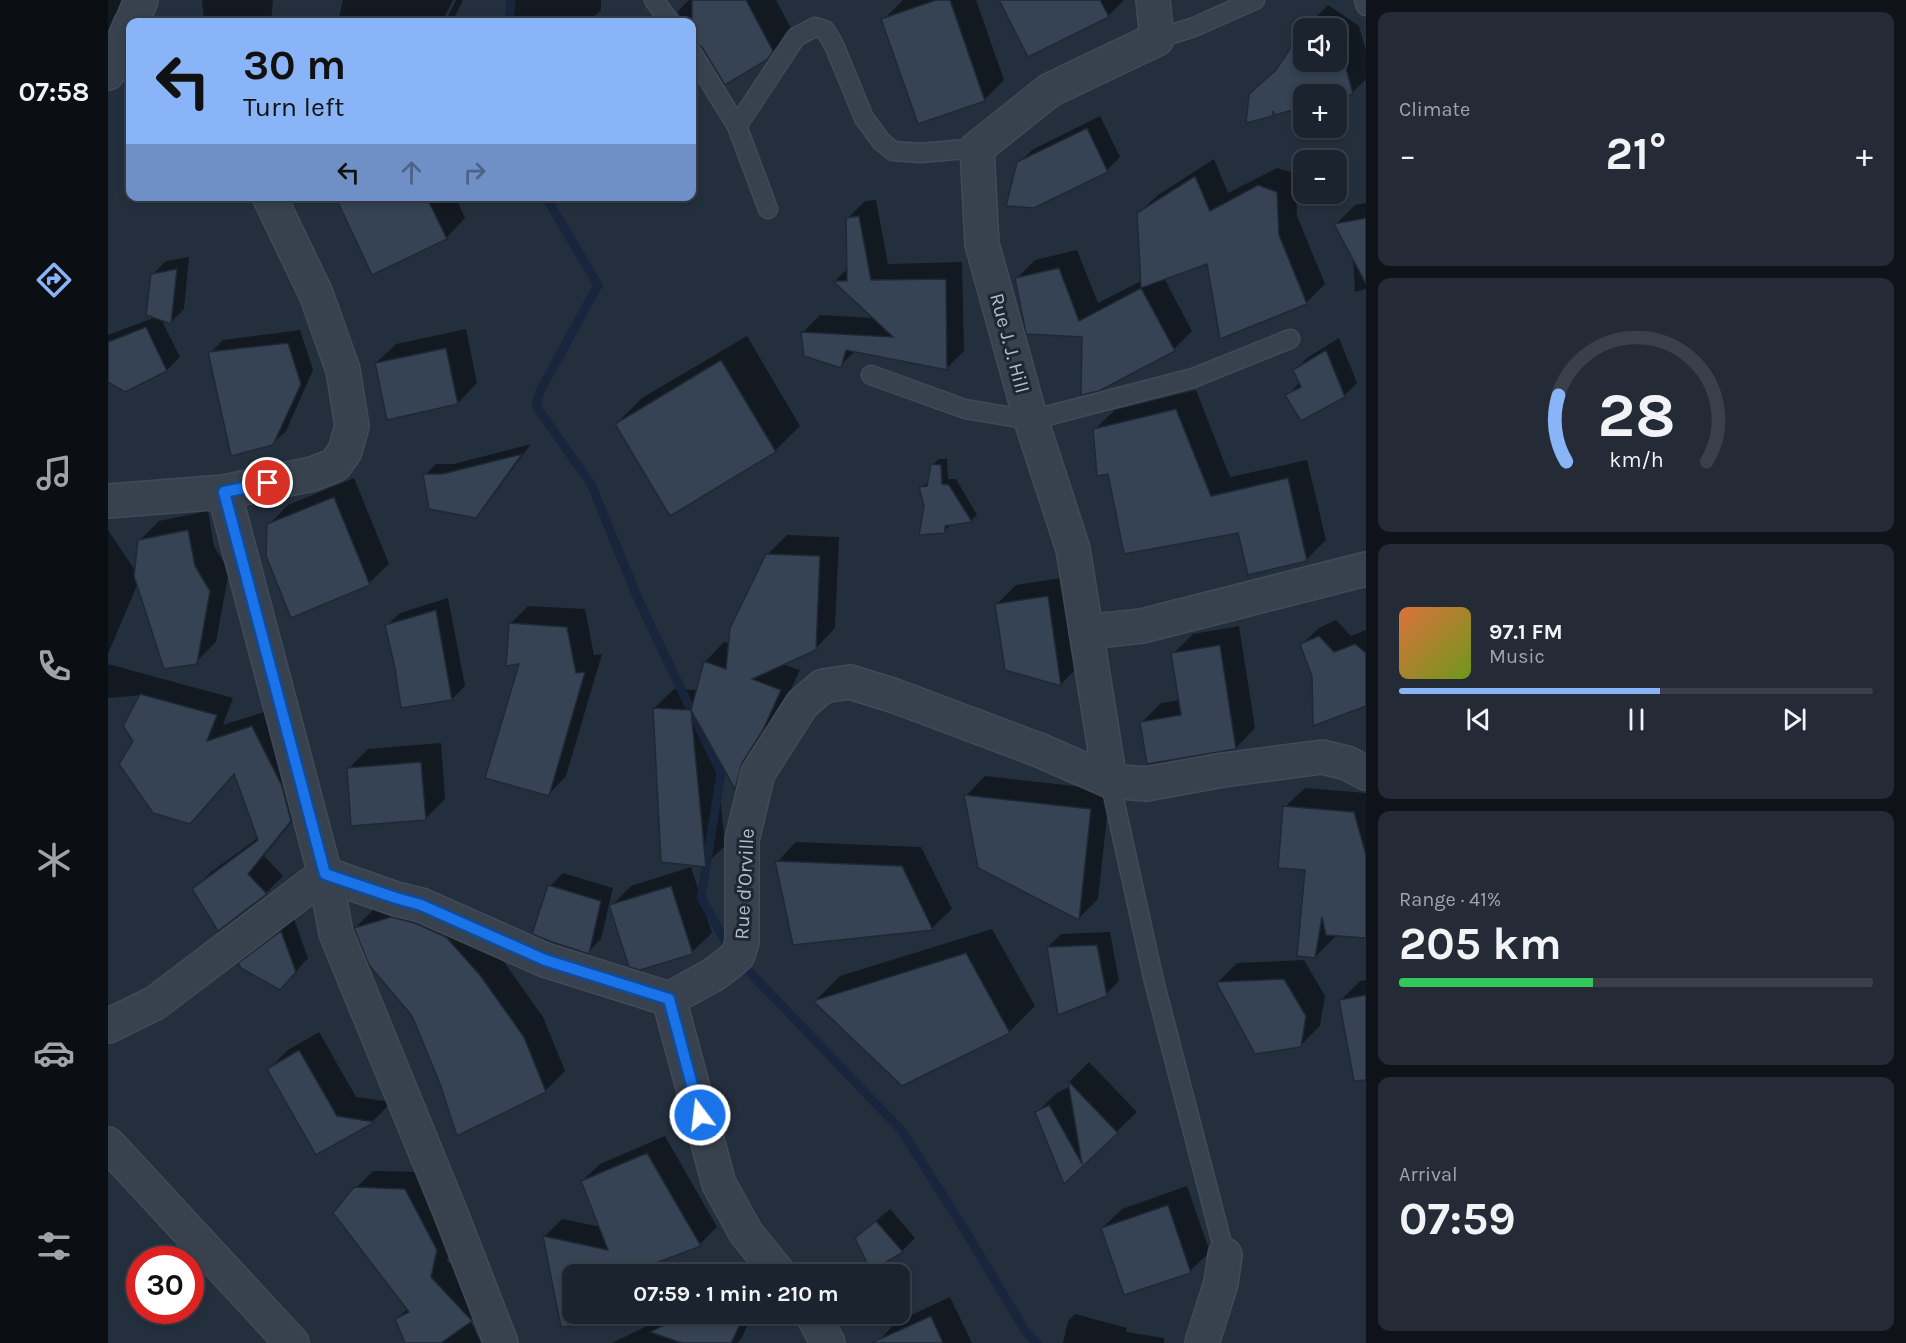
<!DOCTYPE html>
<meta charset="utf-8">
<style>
body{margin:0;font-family:Karla,sans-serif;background:#242b36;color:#f1f3f6;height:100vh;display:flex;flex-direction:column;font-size:22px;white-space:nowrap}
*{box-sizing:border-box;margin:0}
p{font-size:20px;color:#a0a4aa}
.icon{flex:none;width:33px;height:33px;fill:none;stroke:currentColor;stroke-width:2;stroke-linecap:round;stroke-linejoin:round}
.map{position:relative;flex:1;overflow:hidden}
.drawer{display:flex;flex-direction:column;gap:12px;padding:12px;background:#0f1319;width:540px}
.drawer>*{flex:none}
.guide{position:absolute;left:18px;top:18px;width:570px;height:183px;border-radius:12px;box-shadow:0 3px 9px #0003,0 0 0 2px #39404a;background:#8ab4f8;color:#111;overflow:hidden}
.fabs{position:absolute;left:1185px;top:18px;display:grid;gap:12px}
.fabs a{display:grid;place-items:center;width:54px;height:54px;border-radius:12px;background:#1b232e;box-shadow:0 3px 9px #0003,0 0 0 2px #39404a;font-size:30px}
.speed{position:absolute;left:18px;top:1246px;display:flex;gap:12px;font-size:30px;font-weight:700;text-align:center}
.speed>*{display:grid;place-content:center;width:78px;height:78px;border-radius:50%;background:#1b232e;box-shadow:0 3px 9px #0003,0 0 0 2px #39404a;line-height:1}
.speed .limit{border:9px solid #d22;background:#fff;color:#111}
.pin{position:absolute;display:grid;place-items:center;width:51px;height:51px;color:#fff;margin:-26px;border:3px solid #fff;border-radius:50%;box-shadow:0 2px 6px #0007}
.me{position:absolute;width:66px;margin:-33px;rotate:345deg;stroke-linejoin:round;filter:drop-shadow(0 0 4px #0008)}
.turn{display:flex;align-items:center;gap:21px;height:126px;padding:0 18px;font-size:27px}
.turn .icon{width:78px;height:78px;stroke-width:2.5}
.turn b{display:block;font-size:42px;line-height:51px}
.lanes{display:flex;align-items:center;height:57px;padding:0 18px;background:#0003;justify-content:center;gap:30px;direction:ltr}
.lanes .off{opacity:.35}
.big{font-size:45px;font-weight:700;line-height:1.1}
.drawer .tile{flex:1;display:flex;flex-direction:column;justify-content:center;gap:9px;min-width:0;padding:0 21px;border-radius:12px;background:#242b36}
.drawer .dial{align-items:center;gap:0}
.dial svg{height:156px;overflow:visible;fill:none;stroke:#39404a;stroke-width:7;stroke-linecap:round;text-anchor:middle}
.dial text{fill:#f1f3f6;stroke:none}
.song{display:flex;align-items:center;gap:18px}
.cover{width:72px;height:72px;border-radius:9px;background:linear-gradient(135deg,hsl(20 70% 55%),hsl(80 70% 35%))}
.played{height:6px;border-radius:3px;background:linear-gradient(90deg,#8ab4f8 55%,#39404a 55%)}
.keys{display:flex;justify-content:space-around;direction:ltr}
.heat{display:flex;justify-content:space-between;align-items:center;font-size:33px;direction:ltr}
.charge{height:9px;border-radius:4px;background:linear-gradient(90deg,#34c759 41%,#39404a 0)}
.trip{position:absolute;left:454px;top:1264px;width:348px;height:60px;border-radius:12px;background:#1b232e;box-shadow:0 3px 9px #0003,0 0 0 2px #39404a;font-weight:700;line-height:60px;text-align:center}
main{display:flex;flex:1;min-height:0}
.dock{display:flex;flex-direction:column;width:108px;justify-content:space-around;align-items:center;background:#0b0e12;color:#a0a4aa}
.dock .icon{width:42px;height:42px}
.dock .current{color:#8ab4f8}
.dock b{font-size:27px;color:#f1f3f6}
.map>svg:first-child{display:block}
.shadow{fill:#0007}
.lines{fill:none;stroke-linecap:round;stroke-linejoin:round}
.stream{stroke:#17263c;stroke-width:9}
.building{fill:#364354;stroke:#1f2835;stroke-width:1.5}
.service-casing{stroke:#414a57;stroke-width:21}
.minor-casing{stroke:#414a57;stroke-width:36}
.service{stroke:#38414e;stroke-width:18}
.minor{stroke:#38414e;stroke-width:33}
.route-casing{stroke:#114b97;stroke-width:15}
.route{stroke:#1a73e8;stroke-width:10}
.labels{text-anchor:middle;stroke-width:6;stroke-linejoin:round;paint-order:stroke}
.street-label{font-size:20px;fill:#b4bcc9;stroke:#1d2633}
</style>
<main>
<nav class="dock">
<b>07:58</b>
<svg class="icon current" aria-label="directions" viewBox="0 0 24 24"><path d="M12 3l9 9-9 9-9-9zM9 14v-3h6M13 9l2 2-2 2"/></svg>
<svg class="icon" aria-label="music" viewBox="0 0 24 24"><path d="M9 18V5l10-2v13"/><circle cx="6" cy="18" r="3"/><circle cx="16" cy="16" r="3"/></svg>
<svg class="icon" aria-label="phone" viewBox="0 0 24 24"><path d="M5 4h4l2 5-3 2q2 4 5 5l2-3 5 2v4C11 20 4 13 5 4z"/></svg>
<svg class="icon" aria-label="climate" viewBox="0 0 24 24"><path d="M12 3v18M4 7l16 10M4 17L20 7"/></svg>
<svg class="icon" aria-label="car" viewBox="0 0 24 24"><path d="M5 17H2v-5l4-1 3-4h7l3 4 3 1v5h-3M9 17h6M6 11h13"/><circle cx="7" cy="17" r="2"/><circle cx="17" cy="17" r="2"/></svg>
<svg class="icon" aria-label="filters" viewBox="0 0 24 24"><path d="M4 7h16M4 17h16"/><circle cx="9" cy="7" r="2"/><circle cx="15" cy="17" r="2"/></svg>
</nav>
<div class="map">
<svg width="1258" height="1343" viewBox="0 0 1258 1343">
<rect width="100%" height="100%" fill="#242f3e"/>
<path class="shadow" d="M 0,0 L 22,0 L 0,34 Z
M 94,0 L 165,0 L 163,22 L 96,22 Z
M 235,0 L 345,0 L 334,22 L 230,22 Z
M 348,0 L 355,0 L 344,22 L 337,22 Z
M 403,0 L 493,0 L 493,10 L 480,22 L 407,22 Z
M 581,0 L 668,0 L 684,30 L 659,58 L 585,41 L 584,22 L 574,22 L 570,11 Z
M 795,0 L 868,0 L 896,80 L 876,100 L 775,20 Z
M 893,0 L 1016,0 L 1000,16 Z
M 1220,5 L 1251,26 L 1258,51 L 1258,79 L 1244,93 L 1196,94 L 1164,114 L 1142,95 L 1173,66 L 1196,62 L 1228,62 L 1228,28 L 1197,28 Z
M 992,116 L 1012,157 L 999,170 L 925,207 L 911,163 L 924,150 Z
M 1106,159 L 1120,193 L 1169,168 L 1187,173 L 1189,216 L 1217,284 L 1198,303 L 1100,262 L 1056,278 L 1084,331 L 1066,349 L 976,336 L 908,279 L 927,260 L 969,250 L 990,303 L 1035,280 L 1031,213 L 1050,195 Z
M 229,196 L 347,196 L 357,218 L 338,238 Z
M 768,200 L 780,264 L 854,262 L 856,351 L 839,368 L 748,350 L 732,366 L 694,333 L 712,315 L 767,318 L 727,281 L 740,268 L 740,218 L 757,201 Z
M 1258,203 L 1258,289 L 1247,292 L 1245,256 L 1228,224 L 1247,205 Z
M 81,257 L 76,309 L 63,322 L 53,319 L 72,357 L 59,370 L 17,390 L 0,381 L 0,335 L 48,317 L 45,274 L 58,261 Z
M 358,329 L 369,383 L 350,403 L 268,363 L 288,344 Z
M 192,330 L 205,370 L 178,431 L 164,444 L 102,353 L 115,340 Z
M 639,336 L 692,426 L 667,451 L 508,424 L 534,398 Z
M 1231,338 L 1249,383 L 1236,396 L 1179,396 L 1192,382 L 1186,371 L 1199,358 Z
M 1088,390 L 1122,477 L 1199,460 L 1218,540 L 1198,560 L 1002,472 L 987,429 L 1007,410 Z
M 423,444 L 378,505 L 367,517 L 317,475 L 328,464 L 346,464 Z
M 831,459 L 839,459 L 840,479 L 848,479 L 869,515 L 863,521 L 843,525 L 836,531 L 818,506 L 812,488 L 822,481 L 824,465 Z
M 246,478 L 281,564 L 261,583 L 184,616 L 160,525 L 180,505 Z
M 100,511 L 106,546 L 121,571 L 108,642 L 88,662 L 30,583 L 0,654 L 0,530 L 28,572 L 31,541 L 51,521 Z
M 679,535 L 731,537 L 727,628 L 708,648 L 674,664 L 692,670 L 646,768 L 627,786 L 608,751 L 617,846 L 597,865 L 546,708 L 566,689 L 589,690 L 597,662 L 616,642 L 622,644 L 659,555 Z
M 959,577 L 972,665 L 953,684 L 899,669 L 889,604 L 908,585 Z
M 340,598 L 357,686 L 344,699 L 288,668 L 278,626 L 292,613 Z
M 420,606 L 477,609 L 486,655 L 494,654 L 458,776 L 440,795 L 413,662 L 402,624 Z
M 1228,620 L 1243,636 L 1258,630 L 1258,704 L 1206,724 L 1205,677 L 1194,644 L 1211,628 Z
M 1131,626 L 1147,728 L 1128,748 L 1033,723 L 1053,703 L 1072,700 L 1065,654 L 1085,634 Z
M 0,664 L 125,698 L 115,725 L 162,710 L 200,802 L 156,856 L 175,876 L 158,893 L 86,889 L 103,872 L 151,837 L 127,773 L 81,823 L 27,741 L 34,695 L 0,698 Z
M 333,743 L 337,799 L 317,819 L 241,768 L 260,749 Z
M 877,776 L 1002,790 L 990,899 L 970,919 L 858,796 Z
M 1197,788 L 1258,793 L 1258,937 L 1227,934 L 1227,937 L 1207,957 L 1199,869 L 1177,807 Z
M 688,842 L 813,847 L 844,909 L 824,928 L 669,862 Z
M 583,867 L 604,933 L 584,952 L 503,906 L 523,886 Z
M 455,873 L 505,888 L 493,939 L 480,952 L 442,886 Z
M 303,898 L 391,955 L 435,1017 L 457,1071 L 437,1091 L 334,1084 L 305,1016 L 263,964 L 248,927 L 267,908 Z
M 186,919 L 200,958 L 185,975 L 132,963 L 145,950 Z
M 884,929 L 927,1006 L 901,1032 L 707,1001 L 732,976 Z
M 1002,932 L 1011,981 L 998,994 L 940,947 L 953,934 Z
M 1196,960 L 1217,996 L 1212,1026 L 1192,1046 L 1110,982 L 1129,963 Z
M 1258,980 L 1258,1065 L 1245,1068 L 1232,1001 L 1252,981 Z
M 211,1032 L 248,1097 L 284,1102 L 266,1120 L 209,1153 L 161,1069 L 180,1050 Z
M 981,1062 L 1029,1112 L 956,1182 L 929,1112 L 949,1093 L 963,1086 L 962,1081 Z
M 557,1136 L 609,1227 L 592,1244 L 522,1271 L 522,1275 L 465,1275 L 465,1286 L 447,1288 L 437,1236 L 454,1219 L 493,1227 L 474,1181 L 492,1164 Z
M 265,1171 L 314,1172 L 346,1232 L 339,1260 L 380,1303 L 362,1320 L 373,1343 L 298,1343 L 289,1319 L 300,1308 L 247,1189 Z
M 1079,1186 L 1102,1252 L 1082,1271 L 994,1228 L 1014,1209 Z
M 782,1209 L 807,1238 L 794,1251 L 748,1238 Z
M 842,1297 L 864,1343 L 769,1343 L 788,1322 Z
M 564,1314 L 645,1314 L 633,1339 L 629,1343 L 504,1343 Z
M 967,1314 L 1019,1328 L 1018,1332 L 1056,1338 L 1056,1343 L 955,1343 L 960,1321 Z"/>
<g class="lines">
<path class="stream" d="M 401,22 L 403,0
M 435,196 L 439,199 L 490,285 L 432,391 L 428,406 L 483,484 L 531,601 L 613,773 L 593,897 L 623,952
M 632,962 L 794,1131 L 858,1232 L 918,1332 L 929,1343"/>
</g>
<path class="building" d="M 584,0 L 638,0 L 665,51 L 660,59 L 617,85 L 594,47 L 584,42 Z
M 828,0 L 842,0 L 877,101 L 810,124 L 773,19 Z
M 891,0 L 992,0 L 1001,17 L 920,57 Z
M 1199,23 L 1206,28 L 1196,28 L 1196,62 L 1228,62 L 1228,43 L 1232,46 L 1245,94 L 1228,99 L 1228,94 L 1196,94 L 1196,107 L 1167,115 L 1165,111 L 1165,116 L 1138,123 L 1141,94 L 1168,70 Z
M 979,128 L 1000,172 L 926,208 L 898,206 L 909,162 Z
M 1087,176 L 1102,211 L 1150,185 L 1169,192 L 1171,235 L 1199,304 L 1112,339 L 1099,264 L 1033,288 L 1029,213 Z
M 227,196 L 318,196 L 339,239 L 264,275 Z
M 751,216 L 763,280 L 838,279 L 839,370 L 738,350 L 733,368 L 696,356 L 693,332 L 785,337 L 725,281 L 739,281 L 738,218 Z
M 1258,218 L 1258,284 L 1226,224 Z
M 951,268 L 971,321 L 1033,288 L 1067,351 L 991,391 L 973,395 L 974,337 L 918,334 L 907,278 Z
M 69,269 L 63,324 L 38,315 L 43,274 Z
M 38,327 L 59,371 L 17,392 L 0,382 L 0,342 Z
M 180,343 L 193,384 L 165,445 L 123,456 L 100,352 Z
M 338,348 L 350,404 L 279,420 L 267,363 Z
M 1218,350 L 1237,397 L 1193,421 L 1177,395 L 1193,387 L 1185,370 Z
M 613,360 L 668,452 L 562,516 L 507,424 Z
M 1068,409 L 1103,496 L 1180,478 L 1199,561 L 1140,575 L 1130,533 L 1016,554 L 1000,474 L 989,476 L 985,429 Z
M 414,454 L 368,518 L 321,509 L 315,474 L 334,474 Z
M 823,464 L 833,465 L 834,484 L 841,485 L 864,522 L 837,526 L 837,533 L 811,535 L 816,506 L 811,487 L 819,486 Z
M 226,497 L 262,585 L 183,618 L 158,556 L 159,524 Z
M 80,530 L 87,566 L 102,591 L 89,664 L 56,669 L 26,576 L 30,540 Z
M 658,554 L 712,556 L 708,650 L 644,679 L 673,690 L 655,730 L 634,763 L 627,789 L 583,710 L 596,661 L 618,669 L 622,628 Z
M 940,596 L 953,686 L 897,670 L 887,604 Z
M 328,610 L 344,700 L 293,708 L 287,668 L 277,625 Z
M 401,623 L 459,627 L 468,673 L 477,672 L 441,796 L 377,778 L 411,664 L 398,666 Z
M 1211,636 L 1226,652 L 1247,644 L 1258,653 L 1258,706 L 1205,726 L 1204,677 L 1192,644 Z
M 1112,645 L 1128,749 L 1039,764 L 1032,722 L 1073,715 L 1063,653 Z
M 32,694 L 109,715 L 99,741 L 144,726 L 174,786 L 183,821 L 140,874 L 159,894 L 110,931 L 84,889 L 150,840 L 126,774 L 82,824 L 45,813 L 11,764 L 25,741 L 15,726 Z
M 545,708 L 583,710 L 598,867 L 553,862 Z
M 313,762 L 318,820 L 243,826 L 239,768 Z
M 856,795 L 983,809 L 971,920 L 870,868 Z
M 1175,806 L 1246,812 L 1258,855 L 1258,938 L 1218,935 L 1214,917 L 1207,958 L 1189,956 L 1197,870 L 1170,868 Z
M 667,861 L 794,866 L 825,930 L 685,945 Z
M 440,885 L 493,901 L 481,954 L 444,942 L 424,934 Z
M 563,886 L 585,954 L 532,970 L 521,967 L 501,905 Z
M 283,917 L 307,923 L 338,937 L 372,975 L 416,1037 L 438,1092 L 349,1136 L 332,1084 L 304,1016 L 261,965 L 246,928 Z
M 173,931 L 188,972 L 172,990 L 133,968 L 130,963 Z
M 989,945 L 999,996 L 950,1015 L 939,947 Z
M 858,953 L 902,1033 L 794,1086 L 705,1001 Z
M 1176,979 L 1198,1016 L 1193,1047 L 1147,1054 L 1108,982 Z
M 1258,995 L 1258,1080 L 1246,1081 L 1231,1000 Z
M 191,1050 L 229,1116 L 267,1122 L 208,1155 L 159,1069 Z
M 960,1081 L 1010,1133 L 956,1184 L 927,1112 L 941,1105 L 974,1164 Z
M 539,1153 L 593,1246 L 550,1262 L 564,1265 L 563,1275 L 465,1275 L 465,1326 L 453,1327 L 435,1236 L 500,1250 L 473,1181 Z
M 246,1187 L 297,1189 L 329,1250 L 323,1277 L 364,1321 L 333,1343 L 297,1343 L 287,1319 L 301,1312 L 225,1213 Z
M 1060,1205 L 1083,1273 L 1016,1295 L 993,1228 Z
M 768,1221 L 795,1252 L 763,1271 L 747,1238 Z
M 574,1314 L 637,1314 L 623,1343 L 574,1343 L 542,1332 L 572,1317 Z
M 823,1316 L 835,1343 L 763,1343 Z"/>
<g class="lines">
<defs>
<path id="service" d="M 546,0 L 562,22
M 1256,0 L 1258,6
M 1049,39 L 1086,27 L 1147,0
M 584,53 L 629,126 L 688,37 L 707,27 L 717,30 L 726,45 L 756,118 L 773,141 L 785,151 L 812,153 L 869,148
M 629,126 L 660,209
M 763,375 L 857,409 L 923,420 L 1085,378 L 1182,339
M 1002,781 L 1046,981 L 1117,1255"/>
<path id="minor" d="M 24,22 L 33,0
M 0,73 L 7,62 L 22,25
M 116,492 L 217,874 L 228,933 L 343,1214 L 393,1343
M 0,501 L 116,492 L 204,474 L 227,465 L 237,451 L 244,426 L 235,370 L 208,294 L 161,196
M 978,632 L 1034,626 L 1258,569
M 1002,781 L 965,549 L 923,420 L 874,244 L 869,148 L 942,90 L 1049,39 L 1045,0
M 0,1026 L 47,1003 L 217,874 L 288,899 L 313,905 L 437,960 L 561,999
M 0,1144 L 184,1343
M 672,1275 L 638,1233 L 611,1184 L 561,999 L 605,975 L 621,963 L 630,955 L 634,942 L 634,840 L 650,773 L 694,704 L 715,686 L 742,682 L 787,696 L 931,750 L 1002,781 L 1038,784 L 1115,770 L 1214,757 L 1239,763 L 1258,773
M 704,1314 L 720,1343
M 1094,1343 L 1113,1283 L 1117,1255"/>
</defs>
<use href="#service" class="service-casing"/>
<use href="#minor" class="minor-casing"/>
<use href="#service" class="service"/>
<use href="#minor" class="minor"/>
</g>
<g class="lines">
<defs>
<path id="route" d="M 160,483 L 116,492 L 217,874 L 288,898 L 313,905 L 437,960 L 561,999 L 592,1115"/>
</defs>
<use href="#route" class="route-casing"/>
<use href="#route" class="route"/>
</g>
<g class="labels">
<g class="street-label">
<text transform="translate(902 343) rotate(75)" y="7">Rue J. J. Hill</text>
<text transform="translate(636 884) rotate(-87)" y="7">Rue d'Orville</text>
</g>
</g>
</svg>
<div class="fabs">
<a><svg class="icon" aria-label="sound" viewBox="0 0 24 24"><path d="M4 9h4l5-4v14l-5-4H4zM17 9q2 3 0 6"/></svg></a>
<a>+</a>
<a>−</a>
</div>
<div class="speed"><div class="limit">30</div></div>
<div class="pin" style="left:160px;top:483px;background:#d93025"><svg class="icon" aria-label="arrive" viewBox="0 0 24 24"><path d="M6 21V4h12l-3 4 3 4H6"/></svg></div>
<svg class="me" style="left:592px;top:1115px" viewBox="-20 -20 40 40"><circle r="17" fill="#1a73e8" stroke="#fff" stroke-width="3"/><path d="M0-11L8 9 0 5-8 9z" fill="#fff"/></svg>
<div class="trip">07:59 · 1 min · 210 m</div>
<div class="guide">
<div class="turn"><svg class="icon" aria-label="left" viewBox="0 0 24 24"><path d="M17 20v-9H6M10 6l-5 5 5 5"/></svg><div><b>30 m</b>Turn left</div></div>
<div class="lanes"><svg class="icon" aria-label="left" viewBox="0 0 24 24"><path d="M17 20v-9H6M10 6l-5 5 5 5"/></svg><svg class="icon off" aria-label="ahead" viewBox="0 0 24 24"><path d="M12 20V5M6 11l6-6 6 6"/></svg><svg class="icon off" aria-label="right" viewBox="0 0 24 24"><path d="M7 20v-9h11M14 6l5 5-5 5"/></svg></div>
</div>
</div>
<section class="drawer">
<div class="tile"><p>Climate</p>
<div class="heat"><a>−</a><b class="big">21°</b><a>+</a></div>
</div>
<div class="tile dial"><svg viewBox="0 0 100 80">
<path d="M14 69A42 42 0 1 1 86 69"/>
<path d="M14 69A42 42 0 0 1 10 35" stroke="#8ab4f8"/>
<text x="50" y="56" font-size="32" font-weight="700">28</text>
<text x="50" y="72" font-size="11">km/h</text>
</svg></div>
<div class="tile">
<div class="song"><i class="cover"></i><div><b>97.1 FM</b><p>Music</p></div></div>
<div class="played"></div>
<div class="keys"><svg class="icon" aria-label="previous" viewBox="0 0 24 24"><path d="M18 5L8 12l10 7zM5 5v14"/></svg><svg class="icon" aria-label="pause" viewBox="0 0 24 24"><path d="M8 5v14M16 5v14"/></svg><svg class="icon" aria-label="next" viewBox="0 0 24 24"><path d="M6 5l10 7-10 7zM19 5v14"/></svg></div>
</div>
<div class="tile"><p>Range · 41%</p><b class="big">205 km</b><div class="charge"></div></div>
<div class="tile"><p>Arrival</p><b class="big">07:59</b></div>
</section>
</main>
